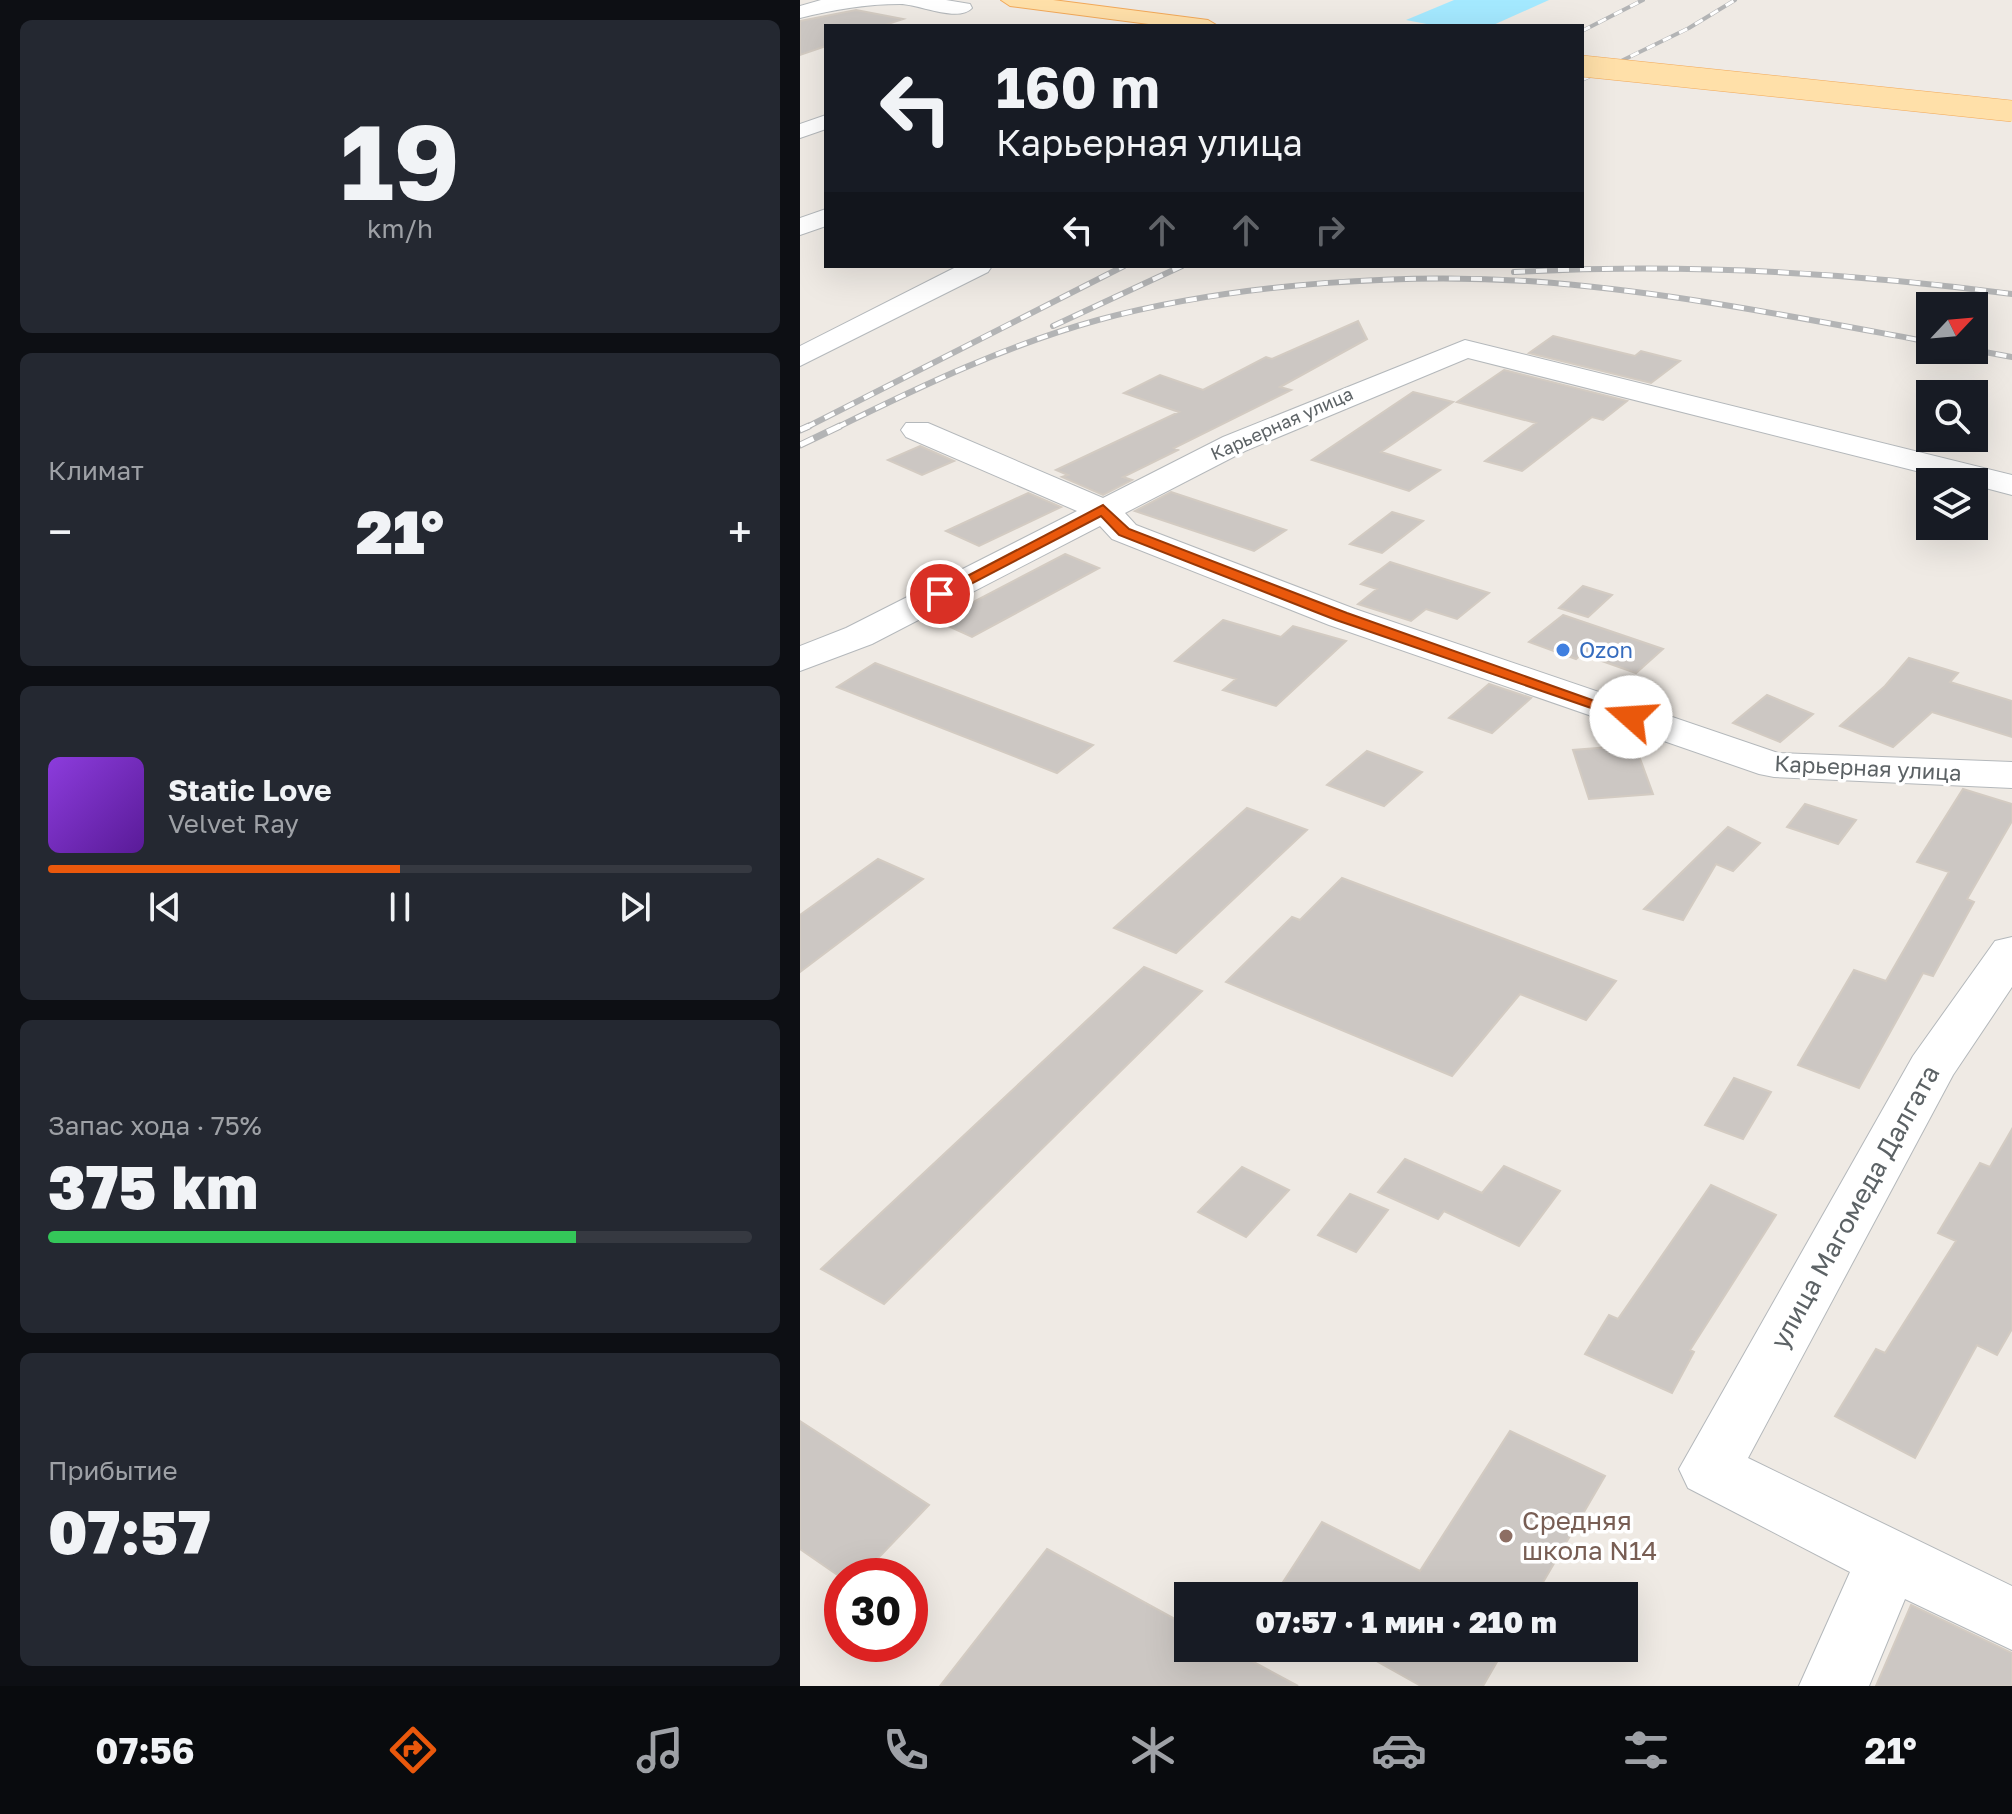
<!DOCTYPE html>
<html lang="ru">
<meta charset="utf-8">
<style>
body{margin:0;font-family:"Golos Text",sans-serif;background:#242831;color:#f1f3f6;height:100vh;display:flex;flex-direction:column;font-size:30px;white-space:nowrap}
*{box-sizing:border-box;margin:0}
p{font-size:26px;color:#9ea1a6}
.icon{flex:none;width:44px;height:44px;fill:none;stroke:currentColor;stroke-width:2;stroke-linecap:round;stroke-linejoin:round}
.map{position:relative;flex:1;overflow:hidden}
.side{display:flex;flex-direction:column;gap:20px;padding:20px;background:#0d0f14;width:800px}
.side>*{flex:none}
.guide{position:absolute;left:24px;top:24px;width:760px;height:244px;border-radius:0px;box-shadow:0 8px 32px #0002;background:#171b24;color:#f1f3f6;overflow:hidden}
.needle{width:52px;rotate:64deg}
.buttons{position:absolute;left:1116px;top:292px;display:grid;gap:16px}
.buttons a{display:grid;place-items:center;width:72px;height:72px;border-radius:0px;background:#171b24;box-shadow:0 8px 32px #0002;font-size:40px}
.speed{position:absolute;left:24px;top:1558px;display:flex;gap:16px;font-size:40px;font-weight:700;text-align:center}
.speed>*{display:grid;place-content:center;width:104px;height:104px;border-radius:50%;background:#171b24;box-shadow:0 8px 32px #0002;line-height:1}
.speed .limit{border:12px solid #d22;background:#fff;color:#111}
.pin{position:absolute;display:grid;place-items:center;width:68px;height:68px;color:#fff;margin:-34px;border:4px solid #fff;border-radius:50%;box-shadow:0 2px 8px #0007}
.me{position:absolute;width:88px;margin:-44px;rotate:289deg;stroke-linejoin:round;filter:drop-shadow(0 0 6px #0008)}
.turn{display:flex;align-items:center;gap:28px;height:168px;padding:0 40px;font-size:36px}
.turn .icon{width:104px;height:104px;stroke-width:2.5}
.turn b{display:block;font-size:56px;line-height:68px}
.lanes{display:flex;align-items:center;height:76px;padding:0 40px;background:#0003;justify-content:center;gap:40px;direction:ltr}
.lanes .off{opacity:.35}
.big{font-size:60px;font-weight:800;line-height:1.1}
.side .tile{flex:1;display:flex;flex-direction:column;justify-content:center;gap:12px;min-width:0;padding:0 28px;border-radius:12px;background:#242831}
.side .dial{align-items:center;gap:0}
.dial b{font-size:104px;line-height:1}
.song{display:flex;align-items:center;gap:24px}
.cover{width:96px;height:96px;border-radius:12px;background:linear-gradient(135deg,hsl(270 70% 55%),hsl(270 70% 35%))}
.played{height:8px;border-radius:4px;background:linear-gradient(90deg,#ea580c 50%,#363941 50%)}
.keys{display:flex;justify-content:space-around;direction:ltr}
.heat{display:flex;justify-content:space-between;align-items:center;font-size:44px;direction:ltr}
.charge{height:12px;border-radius:6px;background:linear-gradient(90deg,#34c759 75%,#363941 0)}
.trip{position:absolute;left:374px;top:1582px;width:464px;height:80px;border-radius:0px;background:#171b24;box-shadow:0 8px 32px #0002;font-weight:800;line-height:80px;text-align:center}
.tabs{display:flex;height:128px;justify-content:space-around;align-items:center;background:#090b0e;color:#9ea1a6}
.tabs .icon{width:56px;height:56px}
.tabs .on{color:#ea580c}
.tabs b{font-size:36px;color:#f1f3f6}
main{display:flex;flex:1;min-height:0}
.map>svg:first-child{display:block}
.water{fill:#a4e9ff}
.building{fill:#ccc7c3;stroke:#d3cbc2;stroke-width:2}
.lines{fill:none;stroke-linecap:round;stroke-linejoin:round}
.minor-casing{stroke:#b4b8bb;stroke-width:2}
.major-casing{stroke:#f2a95a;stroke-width:2}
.minor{fill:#fff;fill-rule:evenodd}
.major{fill:#ffe0a9;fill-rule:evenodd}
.rail-far2-casing{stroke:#b3b4b5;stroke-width:4}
.rail-far1-casing{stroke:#b3b4b5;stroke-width:6}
.rail-casing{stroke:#b3b4b5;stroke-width:7}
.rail-far2{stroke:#fff;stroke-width:3;stroke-dasharray:9;stroke-linecap:butt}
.rail-far1{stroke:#fff;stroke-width:4;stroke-dasharray:11;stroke-linecap:butt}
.rail{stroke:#fff;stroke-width:5;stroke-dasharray:15;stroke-linecap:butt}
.major-bridge-casing{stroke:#f2a95a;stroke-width:22;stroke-linecap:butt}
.major-bridge{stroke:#ffe0a9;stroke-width:21}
.route{fill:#ea580c;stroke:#983908;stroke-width:2}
.shop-dot{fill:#3f7fe0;stroke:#fff;stroke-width:3}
.education-dot{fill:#8d6e63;stroke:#fff;stroke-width:3}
.labels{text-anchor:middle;stroke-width:7;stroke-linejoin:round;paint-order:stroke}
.far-street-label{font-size:18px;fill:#5c6265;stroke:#fff}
.shop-label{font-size:22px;fill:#366cbe;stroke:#fff;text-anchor:start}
.street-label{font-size:22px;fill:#5c6265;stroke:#fff}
.near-street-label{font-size:26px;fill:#5c6265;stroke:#fff}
.near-education-label{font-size:26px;fill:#785e54;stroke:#fff;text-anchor:start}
</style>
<main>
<section class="side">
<div class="tile dial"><b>19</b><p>km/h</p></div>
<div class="tile"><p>Климат</p>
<div class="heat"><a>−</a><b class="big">21°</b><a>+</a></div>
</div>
<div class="tile">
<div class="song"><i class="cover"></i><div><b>Static Love</b><p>Velvet Ray</p></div></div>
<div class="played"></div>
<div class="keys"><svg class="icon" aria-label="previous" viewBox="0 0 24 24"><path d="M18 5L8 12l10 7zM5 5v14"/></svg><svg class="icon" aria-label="pause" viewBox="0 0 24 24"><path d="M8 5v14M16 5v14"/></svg><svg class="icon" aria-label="next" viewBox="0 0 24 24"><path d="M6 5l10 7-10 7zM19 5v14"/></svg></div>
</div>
<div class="tile"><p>Запас хода · 75%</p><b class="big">375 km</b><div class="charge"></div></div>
<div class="tile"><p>Прибытие</p><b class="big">07:57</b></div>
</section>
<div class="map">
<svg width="1212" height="1686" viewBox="0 0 1212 1686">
<rect width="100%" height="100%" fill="#efeae4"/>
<path class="water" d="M 654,0 L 749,0 L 691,26 L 637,26 L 606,20 Z"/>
<path class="building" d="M 56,10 L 103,19 L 82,26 L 26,26 L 26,46 L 0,55 L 0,21 Z
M 558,321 L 567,339 L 480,387 L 491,390 L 374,448 L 378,450 L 323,477 L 332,480 L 303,495 L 262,477 L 268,475 L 256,470 L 379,412 L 324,393 L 360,375 L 403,390 L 466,357 L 472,359 Z
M 753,336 L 835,356 L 841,351 L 880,361 L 851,383 L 729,353 Z
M 704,370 L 827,401 L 803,420 L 792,417 L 722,471 L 685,461 L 736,423 L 657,402 Z
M 613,392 L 653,402 L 581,452 L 640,470 L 609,491 L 512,460 Z
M 120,446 L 154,461 L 122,475 L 88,460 Z
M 371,492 L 486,530 L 454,551 L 335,511 Z
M 228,493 L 261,507 L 179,546 L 146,531 Z
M 592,512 L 623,521 L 582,553 L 550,544 Z
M 265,554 L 299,568 L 172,637 L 137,621 Z
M 590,562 L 689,593 L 657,619 L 626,609 L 611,621 L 558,604 L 577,589 L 561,584 Z
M 783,586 L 812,595 L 788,617 L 759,608 Z
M 763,615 L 863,649 L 836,673 L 782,654 L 776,659 L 729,642 Z
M 423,620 L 481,637 L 493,626 L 546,641 L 476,706 L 423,690 L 436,679 L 375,661 Z
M 1109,658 L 1158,673 L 1150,682 L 1212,701 L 1212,737 L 1132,712 L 1093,747 L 1040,726 L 1085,686 Z
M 75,663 L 293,745 L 257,773 L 37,687 Z
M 689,684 L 731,698 L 692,733 L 649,718 Z
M 967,695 L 1013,714 L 980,742 L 933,723 Z
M 835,745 L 853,794 L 789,799 L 773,750 Z
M 567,751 L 622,772 L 584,806 L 527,785 Z
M 1163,789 L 1212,804 L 1212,821 L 1167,899 L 1174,902 L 1133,976 L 1123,973 L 1059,1088 L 998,1065 L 1054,970 L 1086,981 L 1149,872 L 1117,862 Z
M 1005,804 L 1056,820 L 1038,844 L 987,827 Z
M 447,808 L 507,830 L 376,953 L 314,928 Z
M 928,827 L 960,843 L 933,871 L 916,864 L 883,920 L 844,909 Z
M 78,859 L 123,879 L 0,972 L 0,915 Z
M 542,878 L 816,981 L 786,1020 L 720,994 L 652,1076 L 426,982 L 492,917 L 500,920 Z
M 344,967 L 402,991 L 84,1304 L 21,1269 Z
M 934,1078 L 971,1092 L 943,1139 L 905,1125 Z
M 1212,1129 L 1212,1329 L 1197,1355 L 1177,1345 L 1115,1458 L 1035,1416 L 1076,1349 L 1085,1353 L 1156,1241 L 1138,1233 L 1180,1163 L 1190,1167 Z
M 605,1159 L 682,1193 L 704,1166 L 760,1191 L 719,1246 L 644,1211 L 638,1219 L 578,1192 Z
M 442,1167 L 489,1190 L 446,1237 L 398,1212 Z
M 911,1185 L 976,1215 L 890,1350 L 894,1352 L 872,1393 L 785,1354 L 809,1315 L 818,1319 Z
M 550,1194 L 588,1210 L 556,1252 L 518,1235 Z
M 0,1421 L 129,1505 L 61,1576 L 39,1576 L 0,1549 Z
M 710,1431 L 805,1476 L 735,1596 L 474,1596 L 522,1522 L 620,1571 Z
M 247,1549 L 388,1626 L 388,1648 L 428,1648 L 498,1686 L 140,1686 Z
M 1111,1605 L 1212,1653 L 1212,1686 L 1076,1686 Z
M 570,1648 L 705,1648 L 683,1686 L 621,1686 L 566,1655 Z"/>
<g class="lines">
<defs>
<path id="minor" d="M 21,0 L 146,0 L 170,4 L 172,8 C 158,23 119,4 100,4 C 66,4 32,10 0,18 L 0,6 Z
M 26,115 L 26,129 L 0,138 L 0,124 Z
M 26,209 L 26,226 L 0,235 L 0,218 Z
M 158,266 L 192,266 L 188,272 L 0,366 L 0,346 Z
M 665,340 L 1212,475 L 1212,495 L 1174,485 L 1174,482 L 1160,482 L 668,358 L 445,451 L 325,513 L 336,525 L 555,609 L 978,753 L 1212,762 L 1212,788 L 974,777 L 959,774 L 529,625 L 312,539 L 300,526 L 72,644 L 0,671 L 0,646 L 46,628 L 277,511 L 106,437 L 101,430 L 106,423 L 128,423 L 303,498 L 423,437 Z
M 1212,937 L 1212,987 L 1153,1075 L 948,1458 L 1212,1586 L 1212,1650 L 1105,1599 L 1069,1686 L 999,1686 L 1050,1572 L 888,1488 L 879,1469 L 1113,1056 L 1195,941 Z"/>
<path id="major" d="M 201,0 L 253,0 L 408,20 L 418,26 L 364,26 L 210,6 Z"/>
</defs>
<use href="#minor" class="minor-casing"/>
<use href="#major" class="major-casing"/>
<use href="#minor" class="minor"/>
<use href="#major" class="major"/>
<defs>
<path id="rail-far2" d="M 782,31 L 843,0
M 782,80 L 889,28 L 935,0"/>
<path id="rail-far1" d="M 714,272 C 881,263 1046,272 1212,294
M 253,326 L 382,266
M 1174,350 L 1212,357
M 5,428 L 324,266
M 36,428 C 121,386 207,345 298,320 C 435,283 613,271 754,283 C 881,294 1005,319 1130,342"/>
<path id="rail" d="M 0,430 L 9,426
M 0,445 L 40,426"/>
</defs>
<use href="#rail-far2" class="rail-far2-casing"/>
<use href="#rail-far1" class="rail-far1-casing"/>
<use href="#rail" class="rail-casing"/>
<use href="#rail-far2" class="rail-far2"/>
<use href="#rail-far1" class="rail-far1"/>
<use href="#rail" class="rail"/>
<defs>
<path id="major-bridge" d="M 782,66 L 1212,111"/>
</defs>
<use href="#major-bridge" class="major-bridge-casing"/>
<use href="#major-bridge" class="major-bridge"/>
</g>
<path class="route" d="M 303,505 L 329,529 L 547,613 L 840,717 L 831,722 L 826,720 L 536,620 L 319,535 L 301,516 L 146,597 L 133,594 Z"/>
<circle class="shop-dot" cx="763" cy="650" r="8"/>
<circle class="education-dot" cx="706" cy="1536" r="8"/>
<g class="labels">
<g class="far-street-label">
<text transform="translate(482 424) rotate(-24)" y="6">Карьерная улица</text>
</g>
<g class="shop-label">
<text x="779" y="658">Ozon</text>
</g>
<g class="street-label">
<text transform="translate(1068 768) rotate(3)" y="8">Карьерная улица</text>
</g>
<g class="near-street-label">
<text transform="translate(1055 1207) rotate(-61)" y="9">улица Магомеда Далгата</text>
</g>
<g class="near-education-label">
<text x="722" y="1530">Средняя<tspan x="722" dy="30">школа N14</tspan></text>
</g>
</g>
</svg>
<div class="buttons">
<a><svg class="needle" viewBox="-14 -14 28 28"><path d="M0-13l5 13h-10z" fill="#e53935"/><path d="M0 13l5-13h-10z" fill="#9ea1a6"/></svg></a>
<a><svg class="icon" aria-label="search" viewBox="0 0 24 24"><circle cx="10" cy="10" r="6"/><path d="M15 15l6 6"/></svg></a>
<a><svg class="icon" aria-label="layers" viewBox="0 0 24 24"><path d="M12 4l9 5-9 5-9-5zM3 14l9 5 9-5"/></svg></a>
</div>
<div class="speed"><div class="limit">30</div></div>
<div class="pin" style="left:140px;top:594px;background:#d93025"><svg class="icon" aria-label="arrive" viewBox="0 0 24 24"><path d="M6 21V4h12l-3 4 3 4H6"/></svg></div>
<svg class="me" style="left:831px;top:717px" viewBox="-20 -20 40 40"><circle r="19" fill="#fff"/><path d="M0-13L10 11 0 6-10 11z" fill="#ea580c"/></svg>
<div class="trip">07:57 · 1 мин · 210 m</div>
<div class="guide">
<div class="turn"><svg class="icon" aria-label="left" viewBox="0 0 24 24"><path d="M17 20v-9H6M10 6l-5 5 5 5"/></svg><div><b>160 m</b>Карьерная улица</div></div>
<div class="lanes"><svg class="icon" aria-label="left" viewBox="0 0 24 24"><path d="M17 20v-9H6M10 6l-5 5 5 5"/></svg><svg class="icon off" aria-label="ahead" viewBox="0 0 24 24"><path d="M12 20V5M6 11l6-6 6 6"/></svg><svg class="icon off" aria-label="ahead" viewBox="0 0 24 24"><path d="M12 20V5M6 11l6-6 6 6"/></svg><svg class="icon off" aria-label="right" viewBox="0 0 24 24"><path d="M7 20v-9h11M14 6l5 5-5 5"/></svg></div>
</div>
</div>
</main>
<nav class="tabs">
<b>07:56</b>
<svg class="icon on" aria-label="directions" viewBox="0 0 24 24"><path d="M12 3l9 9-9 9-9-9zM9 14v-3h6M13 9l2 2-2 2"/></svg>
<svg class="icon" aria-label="music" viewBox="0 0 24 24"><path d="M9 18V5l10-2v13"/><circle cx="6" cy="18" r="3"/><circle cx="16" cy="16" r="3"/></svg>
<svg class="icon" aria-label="phone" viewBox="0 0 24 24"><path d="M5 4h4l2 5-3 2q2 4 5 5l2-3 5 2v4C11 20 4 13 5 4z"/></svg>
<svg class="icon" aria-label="climate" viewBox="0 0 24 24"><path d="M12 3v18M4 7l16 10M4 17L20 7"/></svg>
<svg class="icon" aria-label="car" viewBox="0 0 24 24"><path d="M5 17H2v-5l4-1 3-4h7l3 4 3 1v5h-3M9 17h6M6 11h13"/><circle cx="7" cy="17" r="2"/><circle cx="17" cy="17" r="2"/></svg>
<svg class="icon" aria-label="filters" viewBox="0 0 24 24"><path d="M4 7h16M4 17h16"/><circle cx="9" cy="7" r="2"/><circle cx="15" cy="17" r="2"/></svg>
<b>21°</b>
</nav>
